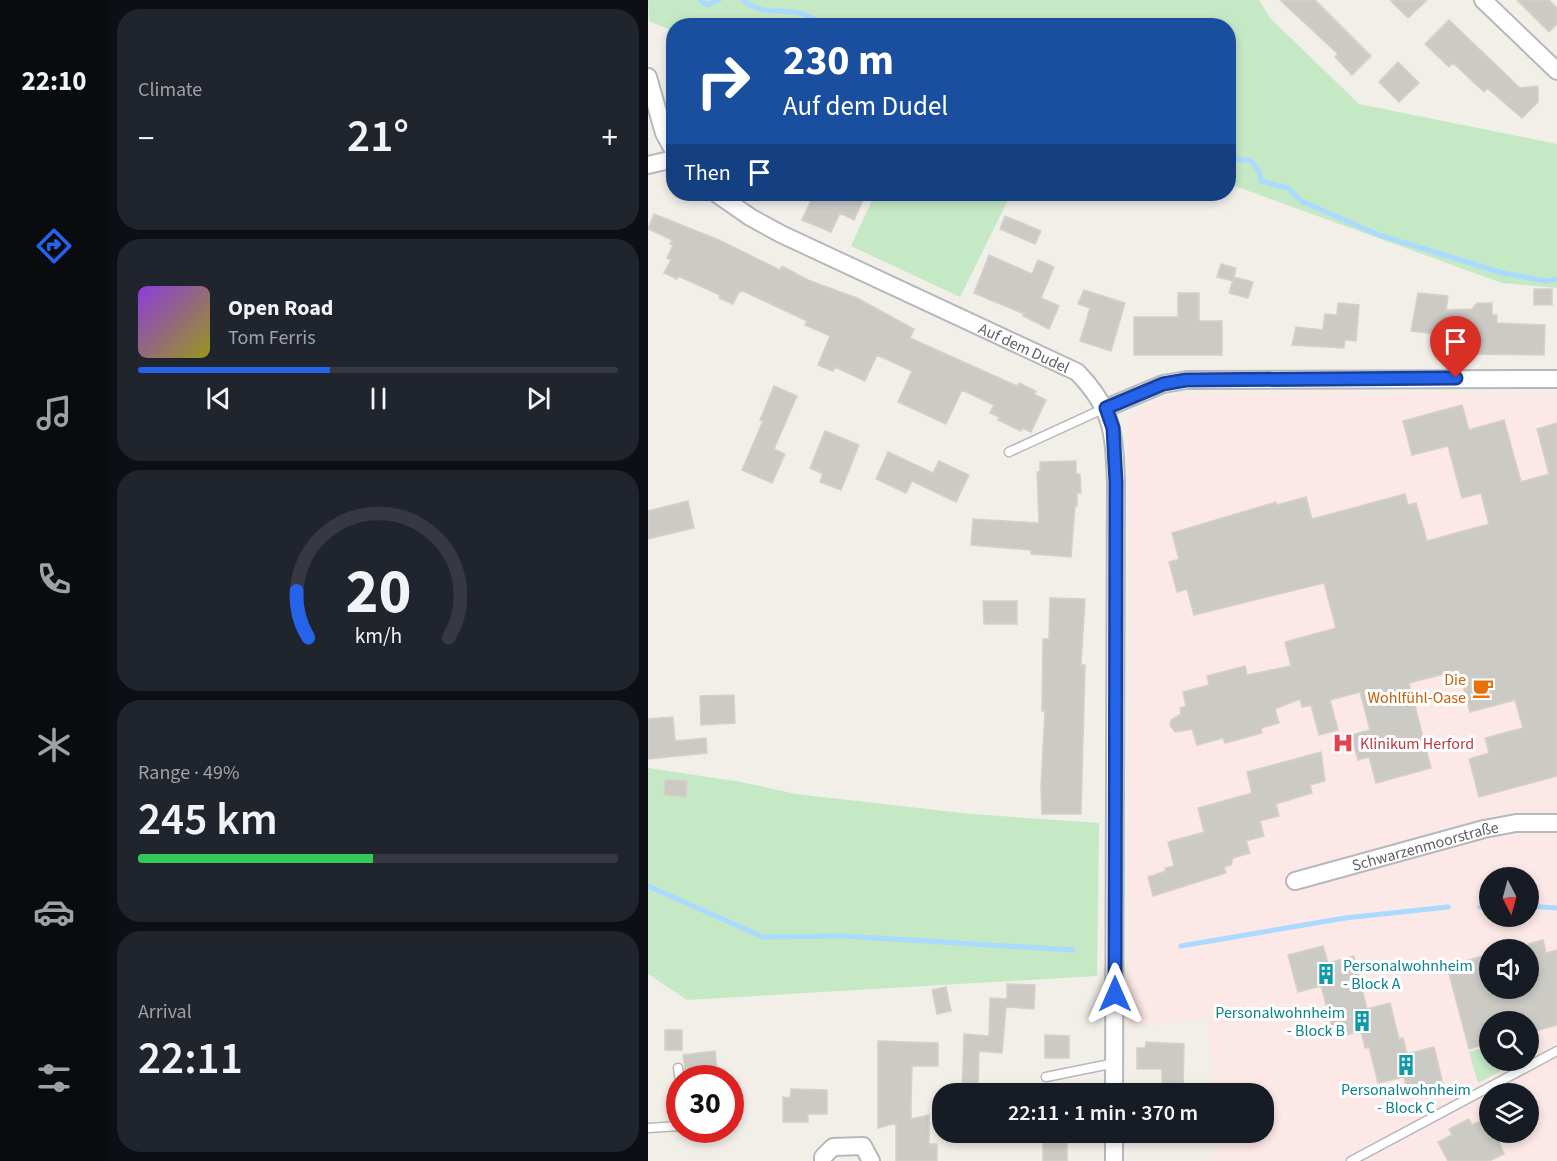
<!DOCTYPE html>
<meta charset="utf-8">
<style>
body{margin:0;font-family:"Source Sans 3",sans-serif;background:#20242c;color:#f1f3f6;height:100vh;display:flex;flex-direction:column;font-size:22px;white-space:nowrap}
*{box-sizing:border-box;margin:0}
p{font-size:20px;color:#9ea1a6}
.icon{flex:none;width:33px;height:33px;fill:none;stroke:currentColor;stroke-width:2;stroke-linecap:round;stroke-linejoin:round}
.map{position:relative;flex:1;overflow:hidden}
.panel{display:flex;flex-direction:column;gap:9px;padding:9px;background:#0d0f14;width:540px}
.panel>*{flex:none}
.hud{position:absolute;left:18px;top:18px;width:570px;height:183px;border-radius:24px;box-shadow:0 3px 9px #0003;background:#1a4fa0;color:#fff;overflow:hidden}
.needle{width:39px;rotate:174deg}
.buttons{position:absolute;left:831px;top:867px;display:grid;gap:12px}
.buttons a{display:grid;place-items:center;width:60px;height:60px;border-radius:50%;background:#171b24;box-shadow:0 3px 9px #0003;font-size:30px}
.speed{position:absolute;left:18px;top:1065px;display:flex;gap:12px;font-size:30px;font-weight:700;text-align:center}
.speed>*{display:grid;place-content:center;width:78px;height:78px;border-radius:50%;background:#171b24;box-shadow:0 3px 9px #0003;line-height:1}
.speed .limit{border:9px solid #d22;background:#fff;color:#111}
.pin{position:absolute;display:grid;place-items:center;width:51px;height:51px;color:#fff;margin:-62px -26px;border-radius:50% 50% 50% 0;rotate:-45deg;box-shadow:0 0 6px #0007}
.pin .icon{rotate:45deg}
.me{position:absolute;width:66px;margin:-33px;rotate:0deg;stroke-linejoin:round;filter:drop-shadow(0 0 4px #0008)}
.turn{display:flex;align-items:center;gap:21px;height:126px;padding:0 18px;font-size:27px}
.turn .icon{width:78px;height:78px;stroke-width:2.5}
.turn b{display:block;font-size:42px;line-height:51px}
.then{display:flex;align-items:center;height:57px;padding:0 18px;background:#0003;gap:12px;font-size:22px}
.big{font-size:45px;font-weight:600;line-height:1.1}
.panel .tile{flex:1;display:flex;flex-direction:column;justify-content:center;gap:9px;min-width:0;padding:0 21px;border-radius:24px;background:#20242c}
.panel .dial{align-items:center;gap:0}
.dial svg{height:156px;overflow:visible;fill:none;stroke:#363941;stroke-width:7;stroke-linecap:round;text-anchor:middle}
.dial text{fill:#f1f3f6;stroke:none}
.song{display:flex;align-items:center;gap:18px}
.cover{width:72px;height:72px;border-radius:9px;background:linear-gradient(135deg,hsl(270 70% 55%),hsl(60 70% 35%))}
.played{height:6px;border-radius:3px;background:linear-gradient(90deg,#2563eb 40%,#363941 40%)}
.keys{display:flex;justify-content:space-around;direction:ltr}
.heat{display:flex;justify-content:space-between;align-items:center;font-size:33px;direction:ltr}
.charge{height:9px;border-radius:4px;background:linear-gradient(90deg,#34c759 49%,#363941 0)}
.trip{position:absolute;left:284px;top:1083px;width:342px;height:60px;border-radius:24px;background:#171b24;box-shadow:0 3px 9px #0003;font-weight:600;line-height:60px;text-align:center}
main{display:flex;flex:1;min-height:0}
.tab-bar{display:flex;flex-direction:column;width:108px;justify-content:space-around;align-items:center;background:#090b0e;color:#9ea1a6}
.tab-bar .icon{width:42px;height:42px}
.tab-bar .current{color:#2563eb}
.tab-bar b{font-size:27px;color:#f1f3f6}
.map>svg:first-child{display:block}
.medical{fill:#fce8e6;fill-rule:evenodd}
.green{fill:#c5e8c5}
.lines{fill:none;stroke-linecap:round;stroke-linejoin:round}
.stream{stroke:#aadaff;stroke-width:5}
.building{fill:#cccac5;stroke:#d6d1c6;stroke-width:1.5}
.lane-casing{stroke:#b5b8bc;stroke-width:11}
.street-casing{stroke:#b5b8bc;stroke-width:20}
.lane{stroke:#fff;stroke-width:8}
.street{stroke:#fff;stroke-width:16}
.route-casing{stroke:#184099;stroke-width:15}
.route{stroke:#2563eb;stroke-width:10}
.labels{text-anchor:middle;stroke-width:6;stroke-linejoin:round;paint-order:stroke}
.street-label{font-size:16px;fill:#5f6368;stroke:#fff}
.food-label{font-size:16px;fill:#c56008;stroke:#fff;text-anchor:end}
.health-label{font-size:16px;fill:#be3a42;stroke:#fff;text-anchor:start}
.culture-label{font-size:16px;fill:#0d838f;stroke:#fff;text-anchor:start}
</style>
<main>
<nav class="tab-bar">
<b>22:10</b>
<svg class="icon current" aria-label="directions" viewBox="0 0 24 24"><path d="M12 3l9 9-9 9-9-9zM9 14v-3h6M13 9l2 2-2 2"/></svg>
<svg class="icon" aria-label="music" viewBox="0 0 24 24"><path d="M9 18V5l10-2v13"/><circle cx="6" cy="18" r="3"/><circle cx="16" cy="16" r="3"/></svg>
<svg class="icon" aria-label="phone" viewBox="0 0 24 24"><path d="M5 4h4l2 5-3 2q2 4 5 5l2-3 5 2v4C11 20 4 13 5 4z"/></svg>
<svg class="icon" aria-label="climate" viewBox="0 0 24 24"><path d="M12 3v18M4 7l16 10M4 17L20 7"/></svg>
<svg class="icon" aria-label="car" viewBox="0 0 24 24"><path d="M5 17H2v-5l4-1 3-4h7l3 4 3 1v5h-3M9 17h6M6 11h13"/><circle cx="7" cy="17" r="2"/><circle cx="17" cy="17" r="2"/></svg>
<svg class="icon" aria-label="filters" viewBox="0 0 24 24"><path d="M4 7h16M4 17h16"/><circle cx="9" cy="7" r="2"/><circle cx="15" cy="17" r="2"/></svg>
</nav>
<section class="panel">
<div class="tile"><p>Climate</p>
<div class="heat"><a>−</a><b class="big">21°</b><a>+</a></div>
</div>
<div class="tile">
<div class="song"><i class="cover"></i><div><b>Open Road</b><p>Tom Ferris</p></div></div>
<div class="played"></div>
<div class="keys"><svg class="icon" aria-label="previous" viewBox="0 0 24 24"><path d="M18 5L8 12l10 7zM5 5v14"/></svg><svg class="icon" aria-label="pause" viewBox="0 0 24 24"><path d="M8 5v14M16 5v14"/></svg><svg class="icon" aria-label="next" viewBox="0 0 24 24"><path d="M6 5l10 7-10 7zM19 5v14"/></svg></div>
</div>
<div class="tile dial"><svg viewBox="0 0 100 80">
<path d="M14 69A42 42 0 1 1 86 69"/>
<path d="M14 69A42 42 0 0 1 8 45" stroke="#2563eb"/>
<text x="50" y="56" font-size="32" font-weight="700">20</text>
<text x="50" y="72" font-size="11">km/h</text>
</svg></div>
<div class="tile"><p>Range · 49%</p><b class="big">245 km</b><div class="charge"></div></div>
<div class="tile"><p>Arrival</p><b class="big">22:11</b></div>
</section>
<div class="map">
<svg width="909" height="1161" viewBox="0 0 909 1161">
<rect width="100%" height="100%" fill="#f1efe8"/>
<path class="medical" d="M 779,393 L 909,394 L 909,1161 L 557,1161 L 570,1154 L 569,1133 L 615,1132 L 615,1094 L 566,1093 L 560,1019 L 480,1027 L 481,416 L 503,404 L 535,394 ZM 842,878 L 880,878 L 880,916 L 842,916 ZM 842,950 L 880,950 L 880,988 L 842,988 ZM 842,1022 L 880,1022 L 880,1060 L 842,1060 ZM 842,1094 L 880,1094 L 880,1132 L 842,1132 Z"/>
<path class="green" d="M 0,0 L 611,0 L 623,19 L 711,104 L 909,144 L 909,288 L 854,283 L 581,184 L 580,26 L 26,26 L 25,31 L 1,21 Z
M 227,194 L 363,194 L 312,297 L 203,246 Z
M 0,768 L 93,782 L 148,794 L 323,814 L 451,823 L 449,976 L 39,1000 L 0,974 Z
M 841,1046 L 842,1060 L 872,1061 L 830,1083 L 821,1052 Z"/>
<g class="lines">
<path class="stream" d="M 52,0 L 59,5 L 71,0
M 95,0 C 119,22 156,0 171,26
M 580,143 C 585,157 586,161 602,160 L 611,171 L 613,181 L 640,188 L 653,201 L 731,235 L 855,273 L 898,281 L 909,279
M 0,886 L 115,937 L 196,936 L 425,950
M 880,906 L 909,908
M 832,907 L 842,907
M 533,946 L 697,918 L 800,907"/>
</g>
<path class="building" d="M 632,0 L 667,0 L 723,56 L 704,75 L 687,57 L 690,54 Z
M 742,0 L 779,0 L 760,18 Z
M 869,0 L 901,0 L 909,8 L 909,24 L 901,32 Z
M 801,20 L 872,88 L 890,86 L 890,102 L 874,118 L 839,88 L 836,92 L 805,63 L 801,67 L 777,44 Z
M 750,62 L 771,83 L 751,102 L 731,82 Z
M 166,194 L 218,194 L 206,220 L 192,213 L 183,232 L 154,220 Z
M 6,214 L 71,240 L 132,270 L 134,266 L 160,280 L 209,298 L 266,329 L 262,338 L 369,386 L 371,383 L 388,391 L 386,394 L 398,400 L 383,432 L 374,428 L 373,431 L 350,420 L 351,417 L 342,413 L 346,405 L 314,390 L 298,424 L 250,402 L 264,371 L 229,355 L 217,381 L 187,367 L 185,371 L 170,365 L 182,336 L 157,325 L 159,321 L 95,291 L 91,292 L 85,304 L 71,298 L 72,295 L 30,276 L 29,279 L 16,273 L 23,260 L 19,258 L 25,245 L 22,244 L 24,240 L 0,229 Z
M 357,216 L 393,231 L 387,244 L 352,229 Z
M 341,255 L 384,274 L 390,260 L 406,267 L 393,298 L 411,306 L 401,329 L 375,316 L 376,314 L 326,293 Z
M 573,264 L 588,268 L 585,281 L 569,277 Z
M 586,277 L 605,282 L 600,298 L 581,293 Z
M 886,289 L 904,289 L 904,305 L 886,305 Z
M 436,290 L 477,303 L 463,351 L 432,341 L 442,308 L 430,304 Z
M 530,293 L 551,293 L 551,321 L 574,321 L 574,355 L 486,355 L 486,317 L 530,317 Z
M 770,293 L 800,296 L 798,310 L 824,309 L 829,303 L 844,303 L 844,315 L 849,315 L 849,323 L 897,325 L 896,355 L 822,354 L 822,338 L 763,331 Z
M 690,303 L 711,305 L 708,341 L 697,340 L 696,348 L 644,345 L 648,327 L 675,330 L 677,314 L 689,315 Z
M 126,386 L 149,396 L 126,449 L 137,454 L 124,483 L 94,470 L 115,421 L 112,420 Z
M 814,405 L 821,430 L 856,420 L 873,482 L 901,474 L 889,429 L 909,423 L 909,776 L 831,797 L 821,759 L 841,753 L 837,738 L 875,728 L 867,700 L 822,712 L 811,670 L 761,683 L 783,768 L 728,783 L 721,757 L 710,760 L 703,735 L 722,730 L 712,692 L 682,700 L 690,730 L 671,735 L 663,705 L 654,707 L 652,699 L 627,709 L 631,723 L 613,728 L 614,733 L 577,743 L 575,738 L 549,745 L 544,729 L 527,732 L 522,725 L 523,720 L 533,714 L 532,708 L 538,706 L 535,692 L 561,685 L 559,676 L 597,666 L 599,675 L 643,666 L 637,642 L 688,628 L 676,583 L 546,615 L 539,589 L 529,592 L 521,562 L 531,559 L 524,533 L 628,502 L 629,505 L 658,497 L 664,519 L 757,494 L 760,505 L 768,503 L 779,541 L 841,524 L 833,493 L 814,498 L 800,446 L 764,455 L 755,421 Z
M 177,431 L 211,445 L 193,490 L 172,482 L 175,474 L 162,468 Z
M 240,452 L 285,473 L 291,461 L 321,475 L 308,502 L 264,481 L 258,493 L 228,479 Z
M 428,461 L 428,474 L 432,474 L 433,493 L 429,493 L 429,506 L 427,506 L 423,557 L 383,554 L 383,550 L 323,545 L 325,519 L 391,523 L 389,472 L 392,472 L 392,462 Z
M 40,501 L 46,528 L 0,539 L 0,511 Z
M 402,598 L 437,599 L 433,665 L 437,665 L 433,814 L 394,814 L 393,787 L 397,711 L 394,711 L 395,639 L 401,639 Z
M 335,601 L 369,601 L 369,624 L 336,624 Z
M 86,695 L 87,723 L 53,725 L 52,696 Z
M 25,717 L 27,741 L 58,738 L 59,753 L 0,759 L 0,719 Z
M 673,752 L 677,781 L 662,785 L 664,793 L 628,804 L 631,816 L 612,821 L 616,836 L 598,841 L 602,853 L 585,858 L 583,865 L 576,867 L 578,873 L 505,896 L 500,877 L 518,871 L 517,868 L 526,866 L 520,842 L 556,832 L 550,808 L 604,793 L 599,772 Z
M 17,780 L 39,781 L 38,797 L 16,795 Z
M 895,940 L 898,953 L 909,950 L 909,1025 L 880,1033 L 880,1022 L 842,1022 L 842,1043 L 821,1049 L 799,966 L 842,954 L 842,988 L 880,988 L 880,944 Z
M 675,946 L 680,963 L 706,956 L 719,1009 L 742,1003 L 751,1039 L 755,1038 L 759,1054 L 786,1047 L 795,1084 L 760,1093 L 756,1077 L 730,1083 L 721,1047 L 717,1048 L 713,1031 L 687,1038 L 673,986 L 650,992 L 640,955 Z
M 359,984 L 387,985 L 386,1009 L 358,1007 L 354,1053 L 331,1051 L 330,1089 L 314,1093 L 316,1034 L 341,1036 L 342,998 L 359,999 Z
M 298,987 L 303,1011 L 289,1014 L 284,990 Z
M 17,1030 L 34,1030 L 34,1050 L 17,1050 Z
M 397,1035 L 421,1036 L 421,1058 L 397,1058 Z
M 230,1041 L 290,1043 L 290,1066 L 264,1066 L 263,1101 L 263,1119 L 281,1115 L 281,1144 L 289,1144 L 289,1161 L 248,1161 L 248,1123 L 230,1128 Z
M 498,1042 L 536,1044 L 535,1094 L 514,1094 L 514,1069 L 489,1069 L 489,1048 L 497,1048 Z
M 67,1051 L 70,1078 L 38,1078 L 35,1055 Z
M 143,1089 L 179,1090 L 179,1114 L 160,1114 L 160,1122 L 135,1122 L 135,1097 L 142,1098 Z
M 842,1116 L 842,1132 L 848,1132 L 856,1154 L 841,1161 L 800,1161 L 790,1142 L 804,1135 L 801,1129 L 821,1119 L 824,1125 Z
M 395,1140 L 419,1140 L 419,1161 L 395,1161 Z"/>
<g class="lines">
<defs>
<path id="lane" d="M 361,452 L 457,408
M 30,1068 L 32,1081
M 398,1077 L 467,1063
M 0,1128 L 32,1126
M 703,1161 L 909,1051"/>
<g id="street">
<path d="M 835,0 L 909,71"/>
<path d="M 0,77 L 16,133 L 26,151"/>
<path d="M 0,165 L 26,159"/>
<path id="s1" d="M 69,194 L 102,217 L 133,234 L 429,372 C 465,409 466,432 468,482 L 466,1094"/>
<path d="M 458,408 L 515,384 L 539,380 L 909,379"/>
<path id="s2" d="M 647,881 L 836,829 L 868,823 L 909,823"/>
<path d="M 175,1161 L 175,1157 L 185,1147 L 215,1146 L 223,1161"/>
<path d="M 466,1161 L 466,1132"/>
</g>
</defs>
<use href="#lane" class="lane-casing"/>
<use href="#street" class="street-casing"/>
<use href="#lane" class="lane"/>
<use href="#street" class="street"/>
</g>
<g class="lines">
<defs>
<path id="route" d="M 467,994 L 468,482 L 465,428 L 458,408 L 515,384 L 538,380 L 808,378"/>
</defs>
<use href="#route" class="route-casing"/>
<use href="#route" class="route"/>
</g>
<defs>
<symbol id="cafe-bare" viewBox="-9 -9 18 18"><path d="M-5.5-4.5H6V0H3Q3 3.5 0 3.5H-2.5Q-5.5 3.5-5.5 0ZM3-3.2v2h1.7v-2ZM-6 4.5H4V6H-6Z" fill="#e8710a" stroke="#fff" stroke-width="2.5" paint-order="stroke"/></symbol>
<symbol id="hospital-bare" viewBox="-9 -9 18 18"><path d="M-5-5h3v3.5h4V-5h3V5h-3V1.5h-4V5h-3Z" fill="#e0444e" stroke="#fff" stroke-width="2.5" paint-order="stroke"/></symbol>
<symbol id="building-bare" viewBox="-9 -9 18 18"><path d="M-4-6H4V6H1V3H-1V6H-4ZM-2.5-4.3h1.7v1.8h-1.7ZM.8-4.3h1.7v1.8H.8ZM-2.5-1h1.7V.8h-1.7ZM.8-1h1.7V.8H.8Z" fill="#0f9aa8" stroke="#fff" stroke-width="2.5" paint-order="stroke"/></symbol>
</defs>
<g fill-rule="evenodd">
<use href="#cafe-bare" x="820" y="673" width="30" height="30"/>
<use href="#hospital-bare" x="680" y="728" width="30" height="30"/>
<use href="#building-bare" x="663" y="959" width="30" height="30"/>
<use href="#building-bare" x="699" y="1006" width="30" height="30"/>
<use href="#building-bare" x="743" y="1050" width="30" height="30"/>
</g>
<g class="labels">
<g class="street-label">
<text dy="6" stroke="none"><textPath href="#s1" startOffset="344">Auf dem Dudel</textPath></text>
<text dy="6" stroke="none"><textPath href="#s2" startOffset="135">Schwarzenmoorstraße</textPath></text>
</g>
<g class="food-label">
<text x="818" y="685">Die<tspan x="818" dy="18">Wohlfühl-Oase</tspan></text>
</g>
<g class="health-label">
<text x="712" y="749">Klinikum Herford</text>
</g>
<g class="culture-label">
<text x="695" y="971">Personalwohnheim<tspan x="695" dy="18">- Block A</tspan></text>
<text x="697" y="1018" text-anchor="end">Personalwohnheim<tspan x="697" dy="18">- Block B</tspan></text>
<text x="758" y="1095" text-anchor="middle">Personalwohnheim<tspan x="758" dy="18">- Block C</tspan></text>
</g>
</g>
</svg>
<div class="buttons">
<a><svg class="needle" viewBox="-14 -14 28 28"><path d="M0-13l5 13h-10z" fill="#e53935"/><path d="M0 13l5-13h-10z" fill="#9ea1a6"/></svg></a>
<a><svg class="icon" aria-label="sound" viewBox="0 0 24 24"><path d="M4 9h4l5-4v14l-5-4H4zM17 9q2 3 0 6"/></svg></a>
<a><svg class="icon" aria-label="search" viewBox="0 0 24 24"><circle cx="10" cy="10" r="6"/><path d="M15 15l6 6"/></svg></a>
<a><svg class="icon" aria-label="layers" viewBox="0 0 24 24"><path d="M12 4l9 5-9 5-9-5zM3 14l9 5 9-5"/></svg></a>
</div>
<div class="speed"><div class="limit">30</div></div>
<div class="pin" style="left:808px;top:378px;background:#d93025"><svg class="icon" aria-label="arrive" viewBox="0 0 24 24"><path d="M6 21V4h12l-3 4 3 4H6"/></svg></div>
<svg class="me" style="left:467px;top:994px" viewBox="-20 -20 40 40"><path d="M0-17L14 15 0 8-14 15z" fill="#2563eb" stroke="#fff" stroke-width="4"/></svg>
<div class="trip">22:11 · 1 min · 370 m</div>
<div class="hud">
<div class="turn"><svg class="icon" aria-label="right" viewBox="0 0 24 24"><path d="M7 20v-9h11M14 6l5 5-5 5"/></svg><div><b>230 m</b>Auf dem Dudel</div></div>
<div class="then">Then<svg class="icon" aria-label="arrive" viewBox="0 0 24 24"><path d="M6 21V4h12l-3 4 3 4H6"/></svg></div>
</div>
</div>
</main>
